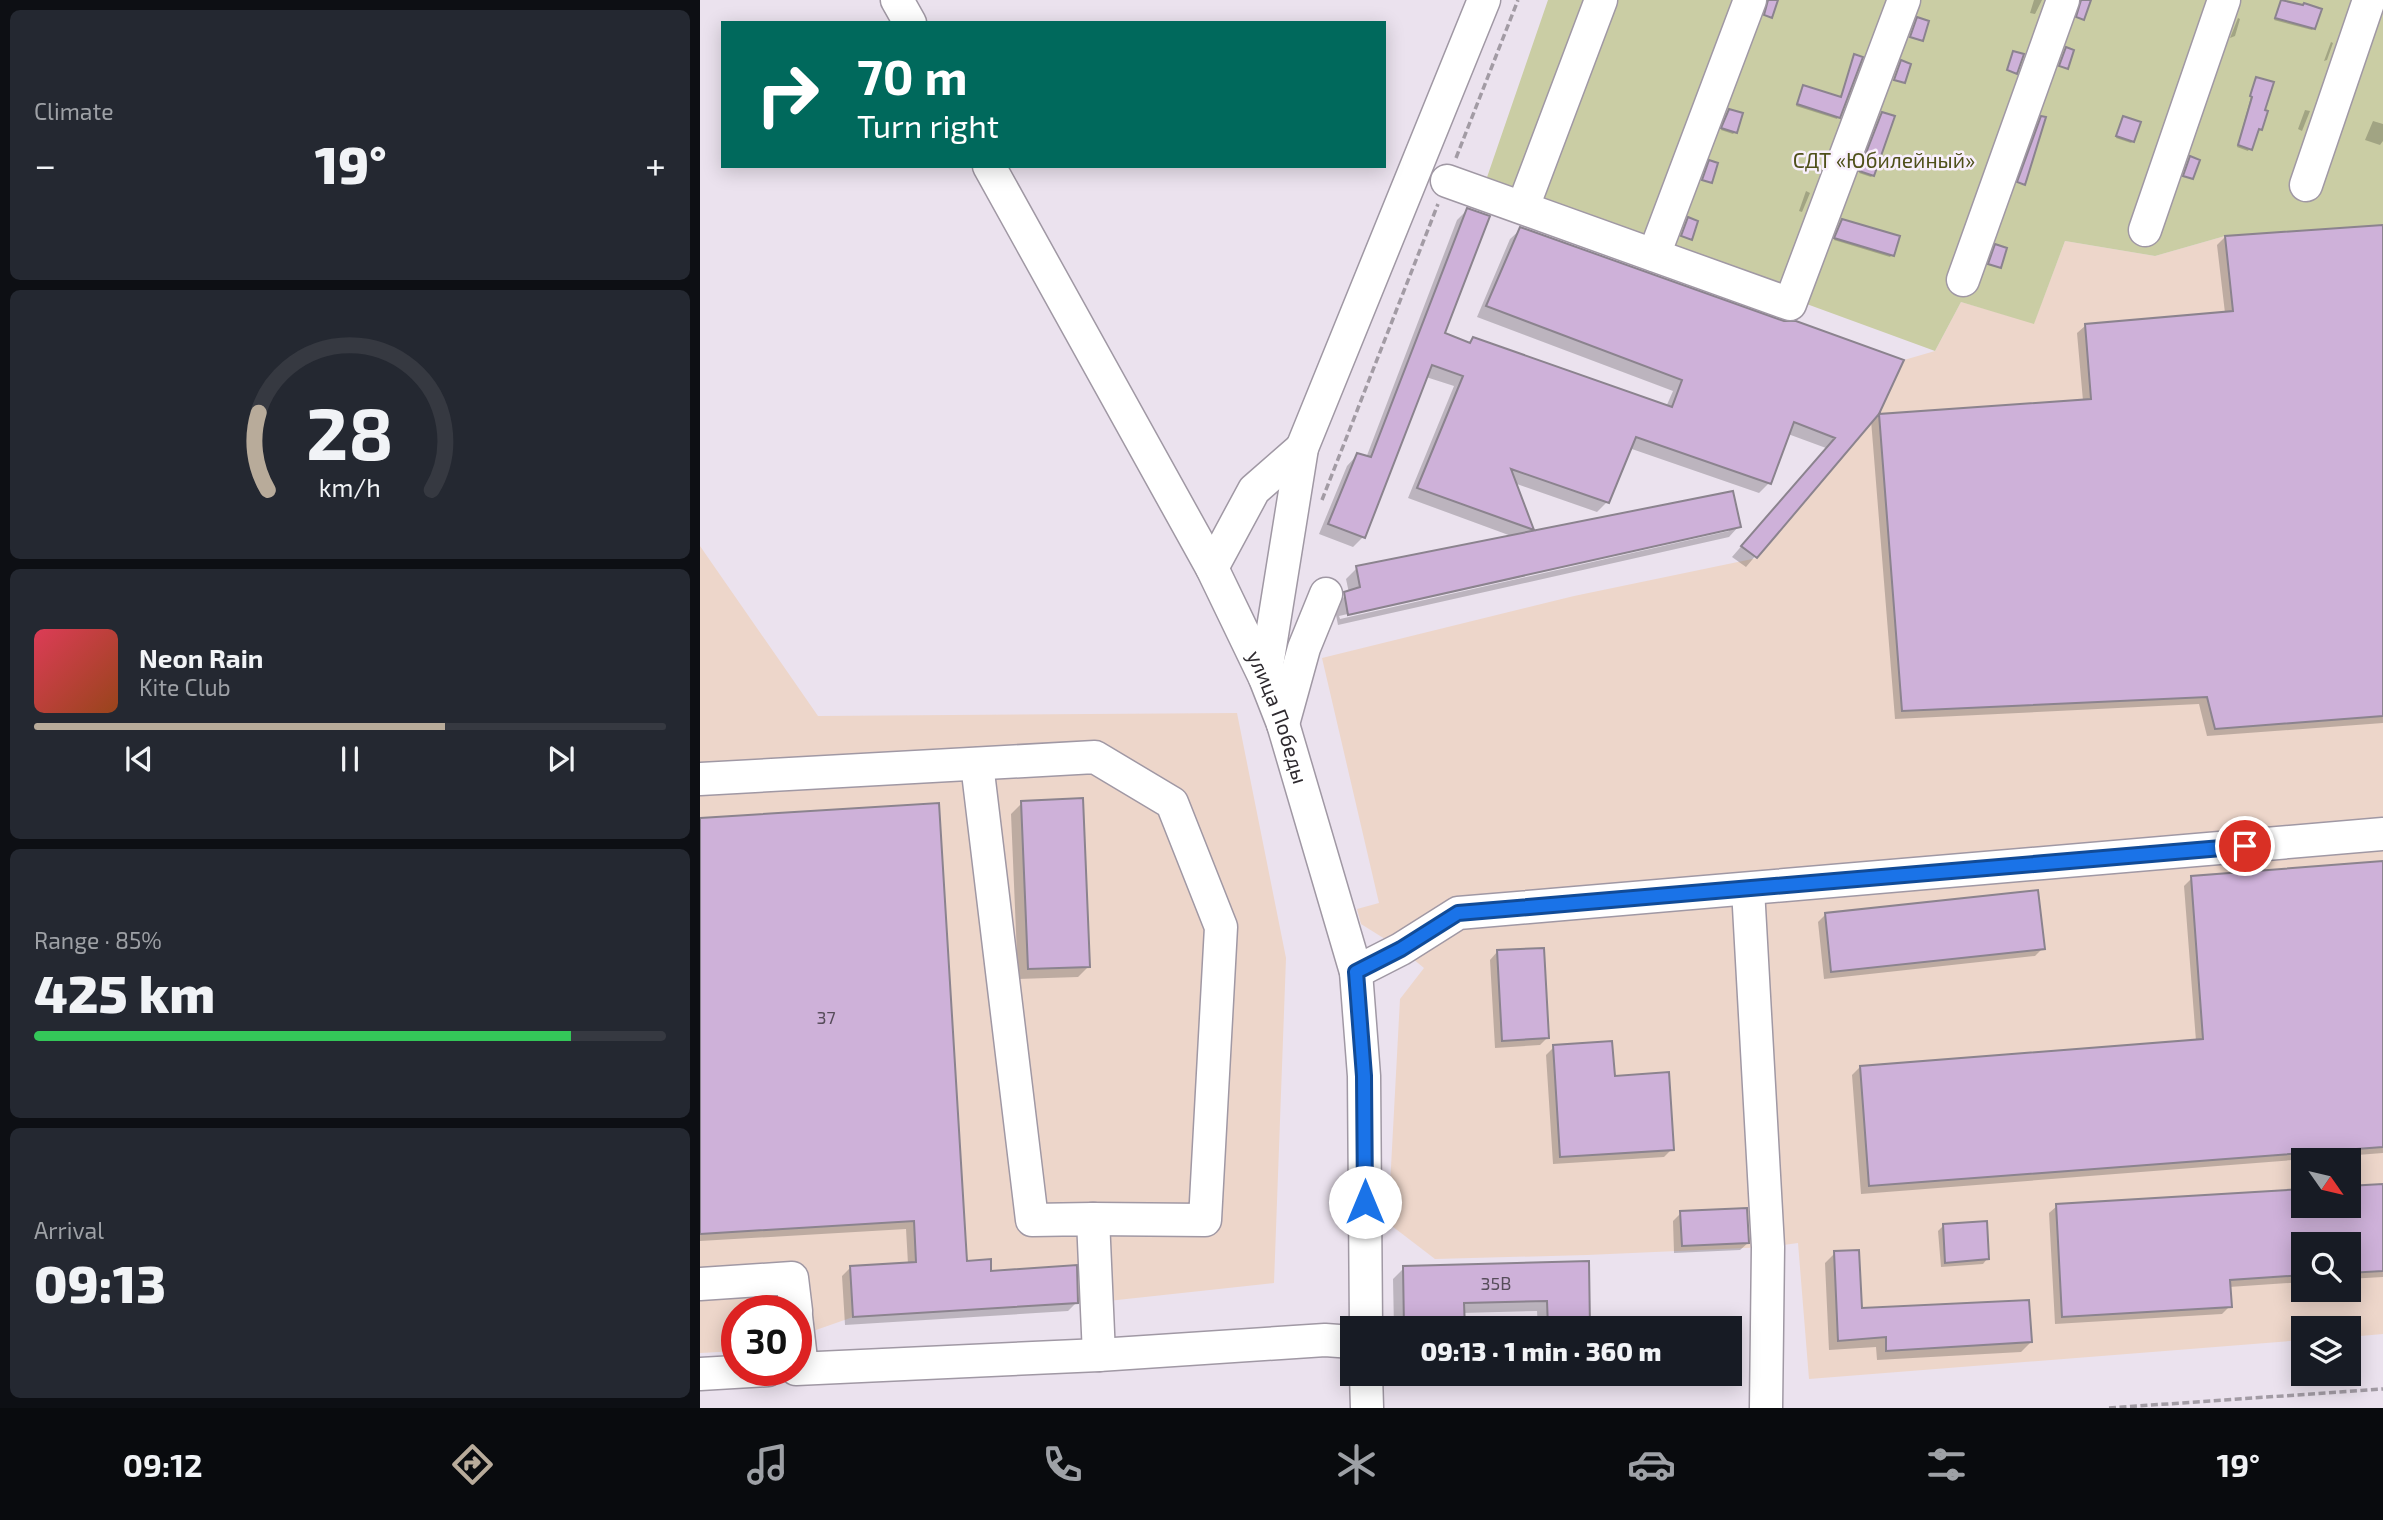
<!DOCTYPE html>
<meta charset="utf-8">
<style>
body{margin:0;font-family:"Exo 2",sans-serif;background:#242831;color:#f1f3f6;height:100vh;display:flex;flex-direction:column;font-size:26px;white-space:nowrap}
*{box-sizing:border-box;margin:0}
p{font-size:23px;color:#9ea1a6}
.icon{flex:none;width:38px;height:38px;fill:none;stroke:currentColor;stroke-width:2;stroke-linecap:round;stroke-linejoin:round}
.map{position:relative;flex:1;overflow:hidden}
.drawer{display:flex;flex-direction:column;gap:10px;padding:10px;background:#0d0f14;width:700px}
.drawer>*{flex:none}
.guide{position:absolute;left:21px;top:21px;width:665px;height:147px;border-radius:0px;box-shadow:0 4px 18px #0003;background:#00695c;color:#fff;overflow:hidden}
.needle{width:46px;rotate:124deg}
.tools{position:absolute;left:1591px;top:1148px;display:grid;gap:14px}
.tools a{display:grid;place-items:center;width:70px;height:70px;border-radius:0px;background:#171b24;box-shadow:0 4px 18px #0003;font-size:35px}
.speed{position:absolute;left:21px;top:1295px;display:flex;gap:14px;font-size:35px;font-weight:700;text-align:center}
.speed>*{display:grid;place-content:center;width:91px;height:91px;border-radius:50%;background:#171b24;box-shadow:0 4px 18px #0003;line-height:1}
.speed .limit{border:10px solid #d22;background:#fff;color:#111}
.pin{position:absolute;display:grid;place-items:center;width:60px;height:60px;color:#fff;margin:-30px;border:4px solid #fff;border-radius:50%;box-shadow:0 2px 7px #0007}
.me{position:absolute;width:77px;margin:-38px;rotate:0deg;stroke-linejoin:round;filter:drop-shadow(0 0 5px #0008)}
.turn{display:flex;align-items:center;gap:24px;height:147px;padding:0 21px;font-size:32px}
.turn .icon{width:91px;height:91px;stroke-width:2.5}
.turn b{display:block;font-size:49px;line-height:60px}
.big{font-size:52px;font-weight:800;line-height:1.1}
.drawer .card{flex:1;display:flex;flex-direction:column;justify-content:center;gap:10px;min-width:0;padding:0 24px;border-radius:10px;background:#242831}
.drawer .dial{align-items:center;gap:0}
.dial svg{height:182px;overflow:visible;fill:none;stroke:#363941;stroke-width:7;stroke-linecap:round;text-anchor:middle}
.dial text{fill:#f1f3f6;stroke:none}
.song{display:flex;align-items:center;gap:21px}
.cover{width:84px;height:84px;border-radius:10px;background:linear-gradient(135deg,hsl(350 70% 55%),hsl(20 70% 35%))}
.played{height:7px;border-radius:4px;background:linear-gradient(90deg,#b8ab9a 65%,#363941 65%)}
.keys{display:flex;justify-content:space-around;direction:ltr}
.heat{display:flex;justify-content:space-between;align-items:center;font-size:38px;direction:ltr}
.charge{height:10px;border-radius:5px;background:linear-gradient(90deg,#34c759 85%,#363941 0)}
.trip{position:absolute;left:640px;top:1316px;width:402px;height:70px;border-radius:0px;background:#171b24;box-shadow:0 4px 18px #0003;font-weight:800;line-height:70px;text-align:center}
.tab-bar{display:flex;height:112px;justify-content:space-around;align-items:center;background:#090b0e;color:#9ea1a6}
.tab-bar .icon{width:49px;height:49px}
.tab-bar .current{color:#b8ab9a}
.tab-bar b{font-size:32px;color:#f1f3f6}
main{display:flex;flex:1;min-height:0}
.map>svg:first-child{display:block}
.industrial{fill:#edd6ca;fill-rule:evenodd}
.green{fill:#cacda4}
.shadow{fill:#0003;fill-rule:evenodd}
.building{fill:#ceb1d9;stroke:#8b838e;stroke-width:2}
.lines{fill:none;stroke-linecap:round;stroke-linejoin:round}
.minor-casing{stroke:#a098a4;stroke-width:35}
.path{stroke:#a29ba4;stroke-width:3.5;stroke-dasharray:7 3.5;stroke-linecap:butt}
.minor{stroke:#fff;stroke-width:32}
.route-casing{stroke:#114b97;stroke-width:18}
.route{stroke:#1a73e8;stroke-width:12}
.labels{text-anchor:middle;stroke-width:5;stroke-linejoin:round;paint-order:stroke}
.number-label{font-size:18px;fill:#564c5a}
.park-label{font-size:21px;fill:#4f501a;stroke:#f8effc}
.street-label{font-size:21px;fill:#2e2a2f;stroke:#f8effc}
</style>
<main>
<section class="drawer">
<div class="card"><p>Climate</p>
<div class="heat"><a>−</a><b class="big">19°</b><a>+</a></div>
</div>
<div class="card dial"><svg viewBox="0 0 100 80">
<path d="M14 69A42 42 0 1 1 86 69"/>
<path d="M14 69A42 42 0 0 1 10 35" stroke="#b8ab9a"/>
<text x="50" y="56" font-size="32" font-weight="700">28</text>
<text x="50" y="72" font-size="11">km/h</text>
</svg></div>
<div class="card">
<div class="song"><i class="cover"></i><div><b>Neon Rain</b><p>Kite Club</p></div></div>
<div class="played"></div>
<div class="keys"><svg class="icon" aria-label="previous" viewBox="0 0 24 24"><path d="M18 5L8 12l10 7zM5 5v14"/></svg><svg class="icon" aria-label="pause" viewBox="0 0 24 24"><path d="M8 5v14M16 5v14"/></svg><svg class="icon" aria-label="next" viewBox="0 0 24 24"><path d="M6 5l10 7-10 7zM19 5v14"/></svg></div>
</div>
<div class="card"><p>Range · 85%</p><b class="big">425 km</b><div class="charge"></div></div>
<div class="card"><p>Arrival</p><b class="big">09:13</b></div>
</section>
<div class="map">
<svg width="1683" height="1408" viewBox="0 0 1683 1408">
<rect width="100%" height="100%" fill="#ebe2ee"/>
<path class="industrial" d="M 1683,225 L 1683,1334 L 1649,1337 L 1648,1328 L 1603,1328 L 1603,1340 L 1109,1379 L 1098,1243 L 1068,1247 L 887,1255 L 735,1259 L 688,1223 L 700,999 L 724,968 L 701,949 L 661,924 L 657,909 L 679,903 L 622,658 L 874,596 L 1057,558 L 1179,414 L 1204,360 L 1235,351 L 1261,302 L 1334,323 L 1365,241 L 1455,256 L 1525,236 ZM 1603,1160 L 1648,1160 L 1648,1206 L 1603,1206 ZM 1603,1244 L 1648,1244 L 1648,1290 L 1603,1290 Z
M 0,546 L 118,716 L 537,713 L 586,958 L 574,1283 L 408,1301 L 153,1317 L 96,1337 L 96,1311 L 37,1311 L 37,1351 L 0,1353 Z"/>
<path class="green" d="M 848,0 L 1683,0 L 1683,225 L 1525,236 L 1455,256 L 1365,241 L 1334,324 L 1261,302 L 1235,351 L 784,186 Z"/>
<path class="shadow" d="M 1334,0 L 1342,0 L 1335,14 L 1330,13 Z
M 1582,0 L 1614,28 L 1612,30 L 1574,20 Z
M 1538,18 L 1540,19 L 1535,36 L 1530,38 Z
M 1631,42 L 1633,43 L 1627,60 L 1624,61 Z
M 1153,58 L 1137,119 L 1096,106 L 1104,87 L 1140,99 Z
M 1556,79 L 1563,111 L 1560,129 L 1548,151 L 1537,147 Z
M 1605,110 L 1610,111 L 1602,131 L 1598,129 Z
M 1029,111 L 1035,132 L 1033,134 L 1021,130 Z
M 1182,114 L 1173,175 L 1171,177 L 1159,173 Z
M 1423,118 L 1433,141 L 1431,143 L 1416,138 Z
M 1673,121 L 1683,124 L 1683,141 L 1680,145 L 1665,140 Z
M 1106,191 L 1110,193 L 1102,212 L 1099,211 Z
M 767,210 L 743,334 L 768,344 L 773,339 L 966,407 L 973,391 L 777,317 L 810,239 L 821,229 L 1176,416 L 1383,401 L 1377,333 L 1385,326 L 1525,313 L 1517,245 L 1525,237 L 1683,227 L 1683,723 L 1507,736 L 1499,704 L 1195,719 L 1171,420 L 1046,567 L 1032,557 L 1126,448 L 1088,434 L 1069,483 L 1059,493 L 929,448 L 907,502 L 897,512 L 814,483 L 832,530 L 828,534 L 1039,526 L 1029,537 L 638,625 L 634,605 L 649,593 L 646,579 L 657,568 L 814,537 L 708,498 L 754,386 L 726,377 L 663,537 L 653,547 L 619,534 L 647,466 L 657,455 L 666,458 L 757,220 ZM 1029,528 L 1029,531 L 640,619 L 639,616 Z
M 1142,221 L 1192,255 L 1190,257 L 1134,240 Z
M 322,803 L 389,966 L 378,977 L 318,979 L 311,814 Z
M 0,820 L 265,1262 L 377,1302 L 368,1311 L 145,1325 L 142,1276 L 150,1268 L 208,1264 L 206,1229 L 0,1241 Z
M 1683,863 L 1683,1153 L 1161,1194 L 1152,1075 L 1160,1067 L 1496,1041 L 1484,886 L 1492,878 Z
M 1126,914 L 1343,948 L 1335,956 L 1124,979 L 1118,922 Z
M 797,952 L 847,1038 L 840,1045 L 795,1048 L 790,960 Z
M 854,1047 L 913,1077 L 972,1149 L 964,1157 L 853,1164 L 846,1055 Z
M 1683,1186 L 1683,1277 L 1648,1279 L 1648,1244 L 1603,1244 L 1603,1282 L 1529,1287 L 1530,1306 L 1522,1314 L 1355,1324 L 1349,1213 L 1357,1206 L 1603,1191 L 1603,1206 L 1648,1206 L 1648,1188 Z
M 981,1213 L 1048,1243 L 1040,1250 L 974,1253 L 973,1221 Z
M 1243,1226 L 1287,1259 L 1283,1264 L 1241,1267 L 1238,1231 Z
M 1135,1253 L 1160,1309 L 1331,1342 L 1321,1352 L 1177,1360 L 1176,1347 L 1129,1350 L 1125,1263 Z
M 887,1263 L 889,1328 L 838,1328 L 837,1311 L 762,1313 L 763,1328 L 694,1328 L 693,1279 L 704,1268 Z
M 839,1374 L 879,1374 L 839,1375 Z"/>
<path class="building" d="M 1068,0 L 1078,0 L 1072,18 L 1064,15 Z
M 1381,0 L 1391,0 L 1384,20 L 1376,17 Z
M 1581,0 L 1603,5 L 1604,3 L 1622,9 L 1615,29 L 1575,18 Z
M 1217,17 L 1229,21 L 1223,41 L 1210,37 Z
M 1366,47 L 1374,50 L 1368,69 L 1359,66 Z
M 1313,51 L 1324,54 L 1317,74 L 1307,70 Z
M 1154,54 L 1163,57 L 1140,118 L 1097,104 L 1103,85 L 1141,97 Z
M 1201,60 L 1211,64 L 1205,83 L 1194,80 Z
M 1556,77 L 1574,82 L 1565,110 L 1568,111 L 1562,130 L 1559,129 L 1552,150 L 1538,145 L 1552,97 L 1550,96 Z
M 1029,109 L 1043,113 L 1037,133 L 1021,128 Z
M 1182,112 L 1195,116 L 1174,176 L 1159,171 Z
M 1341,116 L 1346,117 L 1325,185 L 1317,182 Z
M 1423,116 L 1441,122 L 1434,142 L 1416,136 Z
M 1490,156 L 1500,160 L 1493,179 L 1483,176 Z
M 1009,160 L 1018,163 L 1012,183 L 1002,180 Z
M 767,208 L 790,216 L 745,333 L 770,343 L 773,337 L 972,407 L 982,380 L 786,306 L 820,227 L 1084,321 L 1096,321 L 1204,360 L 1179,414 L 1057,558 L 1041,546 L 1135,438 L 1094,422 L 1071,484 L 936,437 L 909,503 L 811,469 L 834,530 L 717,488 L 763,376 L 732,365 L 665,538 L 628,524 L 657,453 L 671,457 Z
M 988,217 L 998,221 L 992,240 L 981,236 Z
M 1142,219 L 1200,236 L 1194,256 L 1134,238 Z
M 1683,225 L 1683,716 L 1515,729 L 1507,697 L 1202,711 L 1179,414 L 1391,399 L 1385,324 L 1533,311 L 1525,236 Z
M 1295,244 L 1307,248 L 1301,268 L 1288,264 Z
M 1033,491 L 1041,527 L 648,615 L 644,592 L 660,587 L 656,566 Z
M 383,798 L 390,967 L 328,969 L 321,801 Z
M 239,803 L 267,1261 L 291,1259 L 291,1271 L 377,1265 L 378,1303 L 153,1317 L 150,1266 L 216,1262 L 214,1221 L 0,1234 L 0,818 Z
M 1683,861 L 1683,1147 L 1169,1186 L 1160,1066 L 1503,1039 L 1491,876 Z
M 1338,890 L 1345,949 L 1131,972 L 1125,913 Z
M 844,948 L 849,1038 L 802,1041 L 797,950 Z
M 912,1041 L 915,1076 L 969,1072 L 974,1150 L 860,1157 L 853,1045 Z
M 1683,1184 L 1683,1271 L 1648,1273 L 1648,1244 L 1603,1244 L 1603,1275 L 1530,1280 L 1532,1307 L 1362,1317 L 1356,1204 L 1603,1189 L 1603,1206 L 1648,1206 L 1648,1186 Z
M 1047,1208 L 1049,1243 L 982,1246 L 980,1211 Z
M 1287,1221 L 1289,1259 L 1245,1263 L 1243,1224 Z
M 1159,1250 L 1162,1308 L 1329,1300 L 1332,1342 L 1186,1351 L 1186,1337 L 1138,1341 L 1134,1251 Z
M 889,1261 L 890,1328 L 848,1328 L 847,1301 L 764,1303 L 765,1328 L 704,1328 L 703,1266 Z"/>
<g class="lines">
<defs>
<g id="minor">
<path d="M 197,0 L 210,23"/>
<path id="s1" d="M 289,166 L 512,568 L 565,678 L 583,724 L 656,972 L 664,1076 L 666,1328"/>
<path d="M 747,181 L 1090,304 L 1204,0"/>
<path d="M 1606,185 L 1669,0"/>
<path d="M 823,207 L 901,0"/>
<path d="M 1445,230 L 1524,0"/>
<path d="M 954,255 L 1050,0"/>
<path d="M 1263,280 L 1363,0"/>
<path d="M 512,568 L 554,490 L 602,448"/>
<path d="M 565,678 L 602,448 L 784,0"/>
<path d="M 583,724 L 604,648 L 626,594"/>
<path d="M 277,764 L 332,1220 L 393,1219 L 399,1355"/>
<path d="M 0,779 L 395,757 L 472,803 L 521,927 L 505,1220 L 393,1219"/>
<path d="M 1048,889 L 1068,1247 L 1066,1408"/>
<path d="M 656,972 L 701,949 L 758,913 L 1683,834"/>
<path d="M 0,1284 L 92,1278 L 96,1311"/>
<path d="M 96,1316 L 102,1368"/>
<path d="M 96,1369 L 399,1355 L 625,1340 L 653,1342"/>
<path d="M 0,1374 L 68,1370"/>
<path d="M 666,1374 L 667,1408"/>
</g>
</defs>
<use href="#minor" class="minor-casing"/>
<path class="path" d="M 756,158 L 818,0
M 622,500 L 738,204
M 1409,1408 L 1683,1389"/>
<use href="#minor" class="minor"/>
</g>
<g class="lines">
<defs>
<path id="route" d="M 665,1202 L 664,1076 L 656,972 L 701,949 L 758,913 L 1545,846"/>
</defs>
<use href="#route" class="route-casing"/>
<use href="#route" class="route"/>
</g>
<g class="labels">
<g class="number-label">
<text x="126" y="1024">37</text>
<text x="796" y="1290">35В</text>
</g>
<g class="park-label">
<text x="1184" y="168">СДТ «Юбилейный»</text>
</g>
<g class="street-label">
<text dy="7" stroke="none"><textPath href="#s1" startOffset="623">улица Победы</textPath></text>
</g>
</g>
</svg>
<div class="tools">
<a><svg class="needle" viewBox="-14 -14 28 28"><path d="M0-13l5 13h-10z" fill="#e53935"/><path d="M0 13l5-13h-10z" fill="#9ea1a6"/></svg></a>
<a><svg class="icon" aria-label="search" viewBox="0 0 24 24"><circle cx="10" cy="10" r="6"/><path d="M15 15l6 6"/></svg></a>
<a><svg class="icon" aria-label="layers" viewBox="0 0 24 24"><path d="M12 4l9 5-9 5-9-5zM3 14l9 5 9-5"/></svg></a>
</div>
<div class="speed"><div class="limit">30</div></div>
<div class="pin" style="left:1545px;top:846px;background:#d93025"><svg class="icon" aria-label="arrive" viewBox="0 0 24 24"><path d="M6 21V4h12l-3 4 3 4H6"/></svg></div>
<svg class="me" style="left:665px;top:1202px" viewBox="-20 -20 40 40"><circle r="19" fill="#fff"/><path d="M0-13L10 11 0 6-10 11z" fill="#1a73e8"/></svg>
<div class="trip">09:13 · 1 min · 360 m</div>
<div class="guide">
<div class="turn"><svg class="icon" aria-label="right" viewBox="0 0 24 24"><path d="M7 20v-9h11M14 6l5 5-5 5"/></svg><div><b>70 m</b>Turn right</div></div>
</div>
</div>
</main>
<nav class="tab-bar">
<b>09:12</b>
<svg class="icon current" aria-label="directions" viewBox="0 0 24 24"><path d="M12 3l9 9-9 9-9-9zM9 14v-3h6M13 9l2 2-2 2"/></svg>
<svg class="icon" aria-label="music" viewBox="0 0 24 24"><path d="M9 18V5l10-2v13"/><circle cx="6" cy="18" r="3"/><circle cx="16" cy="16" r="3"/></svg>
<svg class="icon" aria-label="phone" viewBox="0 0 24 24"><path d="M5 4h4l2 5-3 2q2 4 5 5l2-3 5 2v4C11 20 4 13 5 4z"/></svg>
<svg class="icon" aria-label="climate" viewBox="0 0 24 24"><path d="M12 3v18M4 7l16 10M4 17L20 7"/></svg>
<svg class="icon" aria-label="car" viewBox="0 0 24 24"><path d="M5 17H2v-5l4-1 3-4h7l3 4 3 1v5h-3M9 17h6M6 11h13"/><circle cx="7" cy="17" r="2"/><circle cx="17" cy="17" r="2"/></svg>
<svg class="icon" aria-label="filters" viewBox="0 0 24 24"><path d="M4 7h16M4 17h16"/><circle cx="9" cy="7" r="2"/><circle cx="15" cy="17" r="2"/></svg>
<b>19°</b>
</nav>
